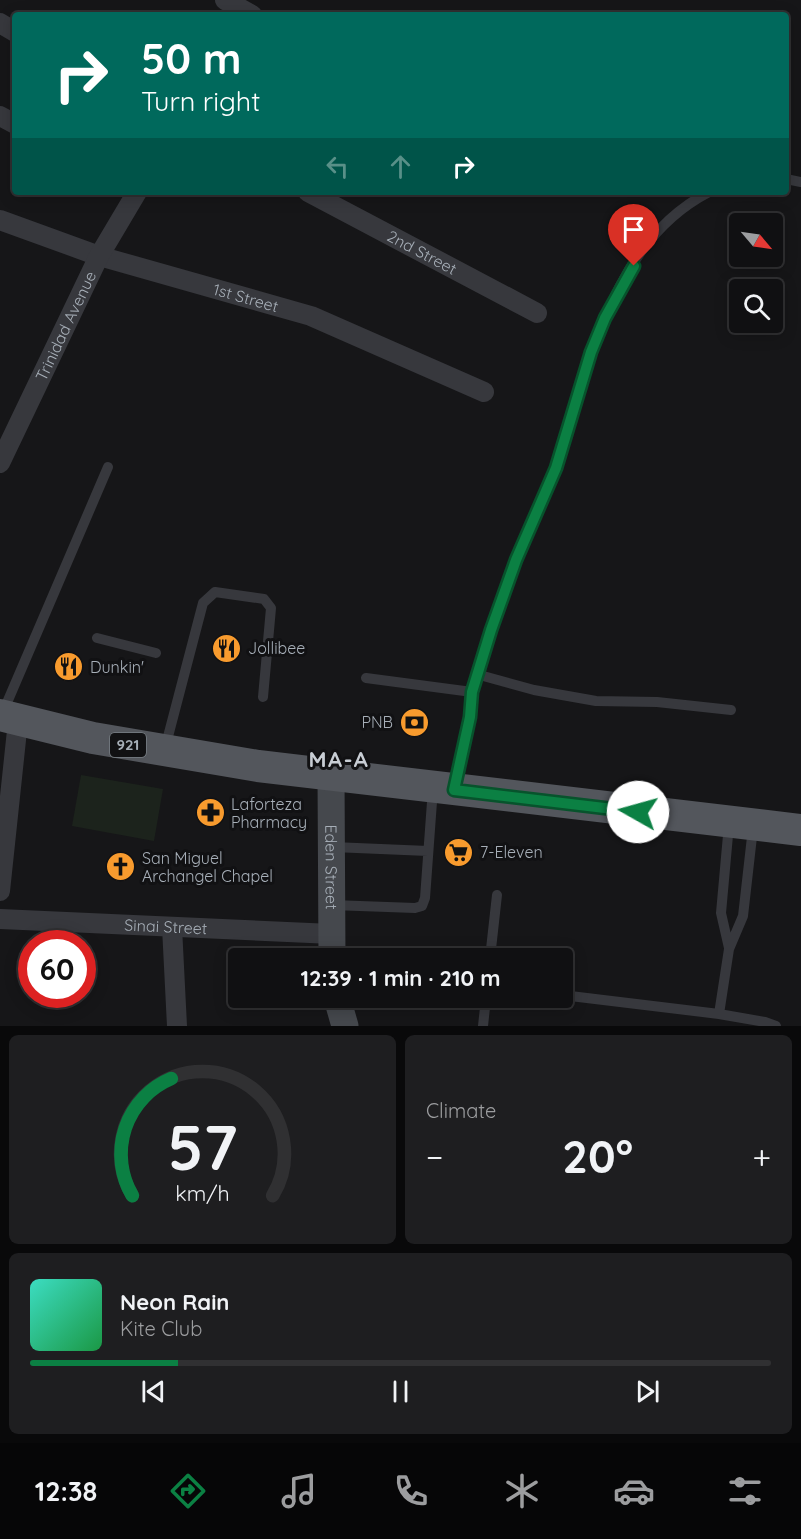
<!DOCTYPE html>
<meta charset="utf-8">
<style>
body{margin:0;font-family:Quicksand,sans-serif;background:#1e1e20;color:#f1f3f6;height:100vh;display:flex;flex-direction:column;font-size:22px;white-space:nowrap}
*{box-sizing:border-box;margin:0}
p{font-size:20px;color:#9c9d9f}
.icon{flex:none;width:33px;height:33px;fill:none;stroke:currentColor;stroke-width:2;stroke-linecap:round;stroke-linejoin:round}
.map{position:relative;height:1026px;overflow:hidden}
.drawer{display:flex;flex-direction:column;gap:9px;padding:9px;background:#09090a;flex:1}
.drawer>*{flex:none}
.hud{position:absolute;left:12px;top:12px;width:777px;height:183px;border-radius:6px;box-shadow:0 3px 15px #0003,0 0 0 2px #303032;background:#00695c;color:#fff;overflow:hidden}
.needle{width:39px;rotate:119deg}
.fabs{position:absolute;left:729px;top:213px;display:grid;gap:12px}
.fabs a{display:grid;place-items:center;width:54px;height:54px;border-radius:6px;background:#101012;box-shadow:0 3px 15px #0003,0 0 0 2px #303032;font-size:30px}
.speed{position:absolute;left:18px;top:930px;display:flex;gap:12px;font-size:30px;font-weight:700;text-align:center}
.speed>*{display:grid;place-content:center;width:78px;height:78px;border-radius:50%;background:#101012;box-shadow:0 3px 15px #0003,0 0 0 2px #303032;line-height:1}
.speed .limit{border:9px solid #d22;background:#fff;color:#111}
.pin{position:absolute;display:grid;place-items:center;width:51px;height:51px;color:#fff;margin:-62px -26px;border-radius:50% 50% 50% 0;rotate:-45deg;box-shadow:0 0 6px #0007}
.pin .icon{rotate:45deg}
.me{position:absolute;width:66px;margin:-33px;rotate:277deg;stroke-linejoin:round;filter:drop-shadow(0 0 4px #0008)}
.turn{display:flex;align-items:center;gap:21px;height:126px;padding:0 30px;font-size:27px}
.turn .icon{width:78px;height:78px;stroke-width:2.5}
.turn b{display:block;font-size:42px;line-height:51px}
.lanes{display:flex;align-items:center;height:57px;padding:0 30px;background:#0003;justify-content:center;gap:30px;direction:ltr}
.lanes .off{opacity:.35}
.big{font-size:45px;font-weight:700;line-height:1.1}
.drawer .tile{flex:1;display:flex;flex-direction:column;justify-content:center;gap:9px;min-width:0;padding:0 21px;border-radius:9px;background:#1e1e20}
.drawer .dial{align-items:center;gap:0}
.dial svg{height:156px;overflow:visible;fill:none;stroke:#303032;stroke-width:7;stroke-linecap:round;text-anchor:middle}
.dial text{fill:#f1f3f6;stroke:none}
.song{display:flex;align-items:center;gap:18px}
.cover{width:72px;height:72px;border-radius:9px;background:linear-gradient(135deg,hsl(170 70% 55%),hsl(140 70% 35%))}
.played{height:6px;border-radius:3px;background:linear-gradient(90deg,#0b8043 20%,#303032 20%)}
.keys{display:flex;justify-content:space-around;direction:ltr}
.heat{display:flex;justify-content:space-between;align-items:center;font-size:33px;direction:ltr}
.drawer .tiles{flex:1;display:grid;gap:9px;grid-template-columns:1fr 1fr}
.tile:last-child{grid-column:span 2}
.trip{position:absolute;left:228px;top:948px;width:345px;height:60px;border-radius:6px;background:#101012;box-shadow:0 3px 15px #0003,0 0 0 2px #303032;font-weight:700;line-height:60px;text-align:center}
.tab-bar{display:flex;height:96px;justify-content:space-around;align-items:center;background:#060607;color:#9c9d9f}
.tab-bar .icon{width:42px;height:42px}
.tab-bar .selected{color:#0b8043}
.tab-bar b{font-size:27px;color:#f1f3f6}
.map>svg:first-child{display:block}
.green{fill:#1c231c}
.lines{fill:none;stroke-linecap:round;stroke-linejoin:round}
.lane{stroke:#37383d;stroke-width:10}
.street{stroke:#37383d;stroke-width:20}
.secondary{stroke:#45484d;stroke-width:27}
.primary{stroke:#53565c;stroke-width:32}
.route-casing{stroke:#07532c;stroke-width:15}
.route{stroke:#0b8043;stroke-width:10}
.labels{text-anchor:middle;stroke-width:6;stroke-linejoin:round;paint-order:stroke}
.shield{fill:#111113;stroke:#7a8086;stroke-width:1.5}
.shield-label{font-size:15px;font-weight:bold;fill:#a7afb8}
.street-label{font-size:16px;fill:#a7afb8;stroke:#111113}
.poi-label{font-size:16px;fill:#a7afb8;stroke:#111113;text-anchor:start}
.district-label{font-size:22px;font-weight:bold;letter-spacing:1.5px;fill:#c8cdd4;stroke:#111113}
</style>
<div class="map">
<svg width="801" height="1026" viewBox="0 0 801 1026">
<rect width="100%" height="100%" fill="#161618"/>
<path class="green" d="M 81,775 L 163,789 L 154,841 L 72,826 Z"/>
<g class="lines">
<path class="lane" d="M 786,179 L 801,182
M 97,638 L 156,653
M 476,674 L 534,690 L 596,701 L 657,702 L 731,710
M 366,678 L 472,692
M 3,712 L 108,467
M 165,748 L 203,603 L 215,592 L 264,599 L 271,608 L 263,697
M 455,786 C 460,763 466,741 470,719 C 473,704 472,689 476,674 C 487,635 501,595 517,558 C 529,530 543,503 553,475 C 589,376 606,245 709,192
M 333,847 L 428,851
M 332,905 L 415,908 L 422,906 L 425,898 L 433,788
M 729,948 L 721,913 L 729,824
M 332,957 L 351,958
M 490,958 L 497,895
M 562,995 L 719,1014 L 765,1022 L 776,1026
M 719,1014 L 729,949 L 743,916 L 753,828
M 483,1026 L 486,998"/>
<g class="street">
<path d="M 225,0 L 252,15"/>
<path d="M 0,23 L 15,32"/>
<path d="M 0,116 L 15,124"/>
<path id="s1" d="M 308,192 L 537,313"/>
<path id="s2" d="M 0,220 L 99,256 L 311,316 L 484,392"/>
<path id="s3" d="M 0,463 L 99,256 L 137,192"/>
<path d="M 0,891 L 18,721"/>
<path id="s4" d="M 0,919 L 332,934"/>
<path d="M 172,927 L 177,1026"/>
</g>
<g class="secondary">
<path id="s5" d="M 331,775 L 332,958"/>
<path d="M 337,998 L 345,1026"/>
</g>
<path class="primary" d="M 0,715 L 93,738 L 258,766 L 801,830"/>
</g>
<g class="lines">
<defs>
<path id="route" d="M 634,266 L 605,318 L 591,352 L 556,468 L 516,560 L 491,630 L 472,692 L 470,717 L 454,790 L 638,812"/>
</defs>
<use href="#route" class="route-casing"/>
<use href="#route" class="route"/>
</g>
<defs>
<symbol id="restaurant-disc" viewBox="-11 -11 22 22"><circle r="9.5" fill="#f89b2e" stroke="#111113"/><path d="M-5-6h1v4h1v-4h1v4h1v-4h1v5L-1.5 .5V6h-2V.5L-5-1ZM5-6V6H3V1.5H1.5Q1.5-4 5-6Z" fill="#111"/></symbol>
<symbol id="bank-disc" viewBox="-11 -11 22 22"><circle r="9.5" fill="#f89b2e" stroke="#111113"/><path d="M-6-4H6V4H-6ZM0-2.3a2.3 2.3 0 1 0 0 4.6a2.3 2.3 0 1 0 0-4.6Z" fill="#111"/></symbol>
<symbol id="pharmacy-disc" viewBox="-11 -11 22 22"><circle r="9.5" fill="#f89b2e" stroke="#111113"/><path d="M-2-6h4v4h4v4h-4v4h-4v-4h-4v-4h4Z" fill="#111"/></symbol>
<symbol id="supermarket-disc" viewBox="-11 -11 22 22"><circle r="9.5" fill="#f89b2e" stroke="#111113"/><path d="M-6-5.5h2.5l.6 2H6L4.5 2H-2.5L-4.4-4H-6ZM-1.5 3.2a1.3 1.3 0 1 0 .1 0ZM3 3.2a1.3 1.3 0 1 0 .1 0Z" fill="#111"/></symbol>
<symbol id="church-disc" viewBox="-11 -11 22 22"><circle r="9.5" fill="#f89b2e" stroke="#111113"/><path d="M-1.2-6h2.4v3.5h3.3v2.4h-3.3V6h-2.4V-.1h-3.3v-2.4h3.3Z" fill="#111"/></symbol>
</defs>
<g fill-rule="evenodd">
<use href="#restaurant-disc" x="210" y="632" width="33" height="33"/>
<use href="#restaurant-disc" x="52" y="650" width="33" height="33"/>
<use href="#bank-disc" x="398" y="706" width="33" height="33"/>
<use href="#pharmacy-disc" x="194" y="796" width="33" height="33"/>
<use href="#supermarket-disc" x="442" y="836" width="33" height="33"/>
<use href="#church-disc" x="104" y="850" width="33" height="33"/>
</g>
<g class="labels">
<rect class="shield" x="110" y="733" width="36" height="24" rx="4.5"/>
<g class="shield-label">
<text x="128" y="750">921</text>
</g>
<g class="street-label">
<text dy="6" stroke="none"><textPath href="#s1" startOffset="129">2nd Street</textPath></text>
<text dy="6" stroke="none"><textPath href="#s2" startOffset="258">1st Street</textPath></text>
<text dy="6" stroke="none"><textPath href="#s3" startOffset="152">Trinidad Avenue</textPath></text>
<text dy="6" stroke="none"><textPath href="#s5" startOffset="92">Eden Street</textPath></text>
<text dy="6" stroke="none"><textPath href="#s4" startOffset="166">Sinai Street</textPath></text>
</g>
<g class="poi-label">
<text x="248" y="654">Jollibee</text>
<text x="90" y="673">Dunkin'</text>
<text x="393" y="728" text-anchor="end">PNB</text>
<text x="231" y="810">Laforteza<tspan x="231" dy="18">Pharmacy</tspan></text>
<text x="480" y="858">7-Eleven</text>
<text x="142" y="864">San Miguel<tspan x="142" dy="18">Archangel Chapel</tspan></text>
</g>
<g class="district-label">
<text x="339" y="767">MA-A</text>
</g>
</g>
</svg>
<div class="fabs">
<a><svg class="needle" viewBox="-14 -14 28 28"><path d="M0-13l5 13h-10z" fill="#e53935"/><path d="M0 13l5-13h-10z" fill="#9c9d9f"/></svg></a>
<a><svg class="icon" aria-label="search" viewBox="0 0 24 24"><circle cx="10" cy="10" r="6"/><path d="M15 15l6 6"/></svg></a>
</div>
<div class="speed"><div class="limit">60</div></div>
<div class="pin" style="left:634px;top:266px;background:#d93025"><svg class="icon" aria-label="arrive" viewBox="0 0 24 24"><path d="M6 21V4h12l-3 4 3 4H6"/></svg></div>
<svg class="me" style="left:638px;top:812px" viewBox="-20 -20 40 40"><circle r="19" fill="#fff"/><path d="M0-13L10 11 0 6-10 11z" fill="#0b8043"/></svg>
<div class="trip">12:39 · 1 min · 210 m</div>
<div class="hud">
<div class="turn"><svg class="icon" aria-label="right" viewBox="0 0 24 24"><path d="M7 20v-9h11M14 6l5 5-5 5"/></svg><div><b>50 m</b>Turn right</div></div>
<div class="lanes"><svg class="icon off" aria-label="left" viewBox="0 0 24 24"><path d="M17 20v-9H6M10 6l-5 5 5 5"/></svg><svg class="icon off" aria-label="ahead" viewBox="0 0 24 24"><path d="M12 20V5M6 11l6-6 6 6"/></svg><svg class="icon" aria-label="right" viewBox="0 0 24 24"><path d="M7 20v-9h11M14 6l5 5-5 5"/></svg></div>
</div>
</div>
<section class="drawer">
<div class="tiles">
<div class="tile dial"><svg viewBox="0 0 100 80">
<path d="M14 69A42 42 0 1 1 86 69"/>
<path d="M14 69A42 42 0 0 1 34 9" stroke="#0b8043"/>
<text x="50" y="56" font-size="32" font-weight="700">57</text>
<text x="50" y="72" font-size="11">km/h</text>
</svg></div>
<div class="tile"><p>Climate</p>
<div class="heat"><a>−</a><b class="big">20°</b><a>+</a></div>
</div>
<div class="tile">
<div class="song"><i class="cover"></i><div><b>Neon Rain</b><p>Kite Club</p></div></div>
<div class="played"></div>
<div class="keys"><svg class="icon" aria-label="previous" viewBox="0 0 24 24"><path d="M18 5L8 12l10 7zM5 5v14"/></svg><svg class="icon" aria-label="pause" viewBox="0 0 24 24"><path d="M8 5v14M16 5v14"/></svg><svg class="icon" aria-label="next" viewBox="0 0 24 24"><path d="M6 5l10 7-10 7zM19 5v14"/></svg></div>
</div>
</div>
</section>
<nav class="tab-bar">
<b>12:38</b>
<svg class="icon selected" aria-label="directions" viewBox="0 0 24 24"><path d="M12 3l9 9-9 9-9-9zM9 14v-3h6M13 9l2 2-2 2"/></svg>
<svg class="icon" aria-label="music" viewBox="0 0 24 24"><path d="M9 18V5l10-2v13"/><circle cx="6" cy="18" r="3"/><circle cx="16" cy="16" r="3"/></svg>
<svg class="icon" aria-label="phone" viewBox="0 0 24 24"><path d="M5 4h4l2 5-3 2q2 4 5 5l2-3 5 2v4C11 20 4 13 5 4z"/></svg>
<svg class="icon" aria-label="climate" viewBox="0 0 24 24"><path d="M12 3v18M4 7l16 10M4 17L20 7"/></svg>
<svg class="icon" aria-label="car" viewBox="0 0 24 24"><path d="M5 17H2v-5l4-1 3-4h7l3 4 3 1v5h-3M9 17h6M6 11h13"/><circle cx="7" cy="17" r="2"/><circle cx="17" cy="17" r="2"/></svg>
<svg class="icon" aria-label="filters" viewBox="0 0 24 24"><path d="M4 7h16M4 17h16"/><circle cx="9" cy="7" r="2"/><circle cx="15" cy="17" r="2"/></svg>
</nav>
